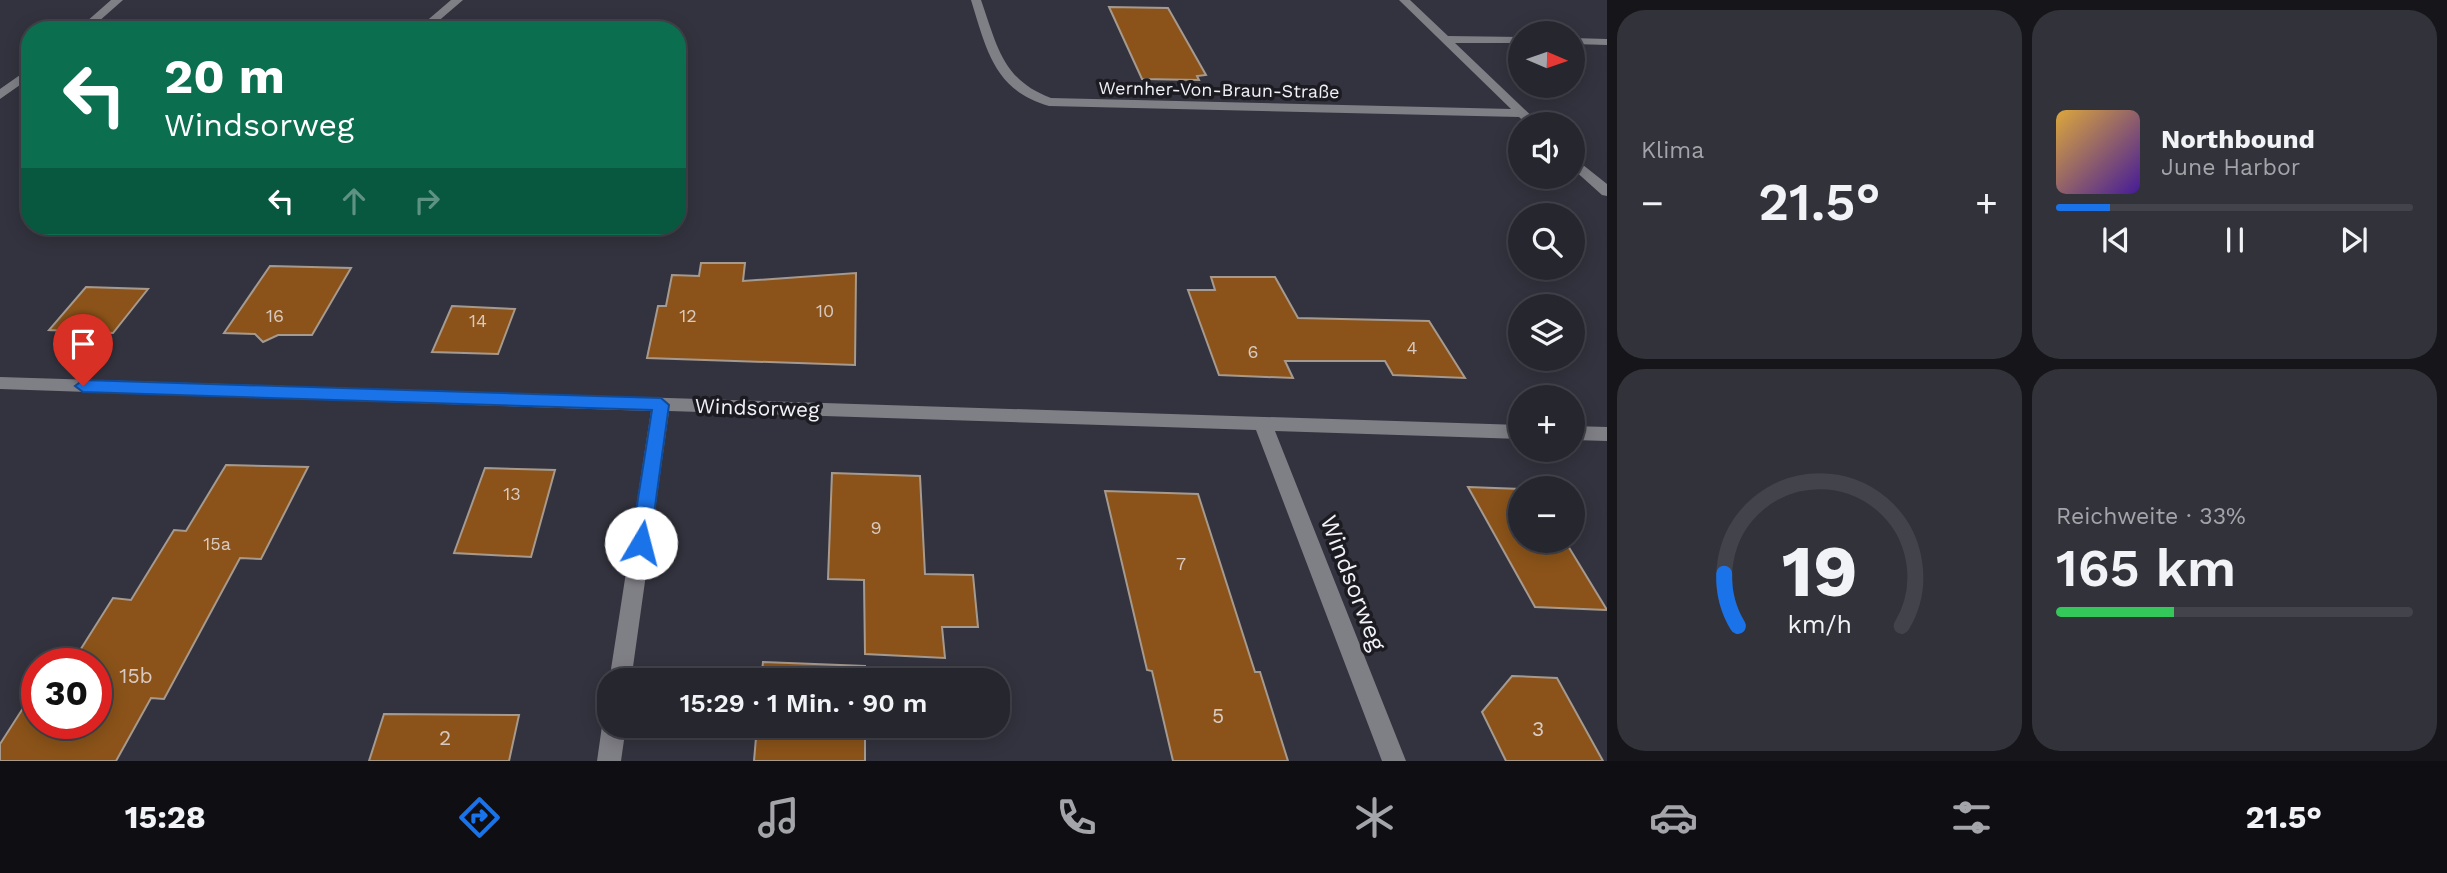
<!DOCTYPE html>
<html lang="de">
<meta charset="utf-8">
<style>
body{margin:0;font-family:"Work Sans",sans-serif;background:#32323b;color:#f1f3f6;height:100vh;display:flex;flex-direction:column;font-size:26px;white-space:nowrap}
*{box-sizing:border-box;margin:0}
p{font-size:23px;color:#a4a5aa}
.icon{flex:none;width:38px;height:38px;fill:none;stroke:currentColor;stroke-width:2;stroke-linecap:round;stroke-linejoin:round}
.map{position:relative;flex:1;overflow:hidden}
.panel{display:flex;flex-direction:column;gap:10px;padding:10px;background:#15151a;width:840px}
.panel>*{flex:none}
.guide{position:absolute;left:21px;top:21px;width:665px;height:214px;border-radius:28px;box-shadow:0 4px 18px #0003,0 0 0 2px #42434b;background:#0b6e4f;color:#fff;overflow:hidden}
.needle{width:46px;rotate:92deg}
.tools{position:absolute;left:1508px;top:21px;display:grid;gap:14px}
.tools a{display:grid;place-items:center;width:77px;height:77px;border-radius:50%;background:#26262f;box-shadow:0 4px 18px #0003,0 0 0 2px #42434b;font-size:35px}
.speed{position:absolute;left:21px;top:648px;display:flex;gap:14px;font-size:35px;font-weight:700;text-align:center}
.speed>*{display:grid;place-content:center;width:91px;height:91px;border-radius:50%;background:#26262f;box-shadow:0 4px 18px #0003,0 0 0 2px #42434b;line-height:1}
.speed .limit{border:10px solid #d22;background:#fff;color:#111}
.pin{position:absolute;display:grid;place-items:center;width:60px;height:60px;color:#fff;margin:-72px -30px;border-radius:50% 50% 50% 0;rotate:-45deg;box-shadow:0 0 7px #0007}
.pin .icon{rotate:45deg}
.me{position:absolute;width:77px;margin:-38px;rotate:8deg;stroke-linejoin:round;filter:drop-shadow(0 0 5px #0008)}
.turn{display:flex;align-items:center;gap:24px;height:147px;padding:0 28px;font-size:32px}
.turn .icon{width:91px;height:91px;stroke-width:2.5}
.turn b{display:block;font-size:49px;line-height:60px}
.lanes{display:flex;align-items:center;height:66px;padding:0 28px;background:#0003;justify-content:center;gap:35px;direction:ltr}
.lanes .off{opacity:.35}
.big{font-size:52px;font-weight:600;line-height:1.1}
.panel .widget{flex:1;display:flex;flex-direction:column;justify-content:center;gap:10px;min-width:0;padding:0 24px;border-radius:28px;background:#32323b}
.panel .dial{align-items:center;gap:0}
.dial svg{height:182px;overflow:visible;fill:none;stroke:#42434b;stroke-width:7;stroke-linecap:round;text-anchor:middle}
.dial text{fill:#f1f3f6;stroke:none}
.song{display:flex;align-items:center;gap:21px}
.cover{width:84px;height:84px;border-radius:10px;background:linear-gradient(135deg,hsl(40 70% 55%),hsl(260 70% 35%))}
.played{height:7px;border-radius:4px;background:linear-gradient(90deg,#1a73e8 15%,#42434b 15%)}
.keys{display:flex;justify-content:space-around;direction:ltr}
.heat{display:flex;justify-content:space-between;align-items:center;font-size:38px;direction:ltr}
.charge{height:10px;border-radius:5px;background:linear-gradient(90deg,#34c759 33%,#42434b 0)}
.panel .tiles{flex:1;display:grid;gap:10px;grid-template-columns:repeat(2,1fr)}
.trip{position:absolute;left:597px;top:668px;width:413px;height:70px;border-radius:28px;background:#26262f;box-shadow:0 4px 18px #0003,0 0 0 2px #42434b;font-weight:600;line-height:70px;text-align:center}
.tab-bar{display:flex;height:112px;justify-content:space-around;align-items:center;background:#0f0f13;color:#a4a5aa}
.tab-bar .icon{width:49px;height:49px}
.tab-bar .active{color:#1a73e8}
.tab-bar b{font-size:32px;color:#f1f3f6}
main{display:flex;flex:1;min-height:0}
.map>svg:first-child{display:block}
.building{fill:#8b5319;stroke:#a69a8f;stroke-width:2}
.lines{fill:none;stroke-linecap:round;stroke-linejoin:round}
.minor{fill:#7f7f86;fill-rule:evenodd}
.route{fill:#1a73e8;stroke:#114b97;stroke-width:2}
.labels{text-anchor:middle;stroke-width:7;stroke-linejoin:round;paint-order:stroke}
.far-street-label{font-size:18px;fill:#f1f2f9;stroke:#1b1b21}
.number-label{font-size:18px;fill:#d8cac1}
.street-label{font-size:21px;fill:#f1f2f9;stroke:#1b1b21}
.near-number-label{font-size:21px;fill:#d8cac1}
.near-street-label{font-size:24px;fill:#f1f2f9;stroke:#1b1b21}
</style>
<main>
<div class="map">
<svg width="1607" height="761" viewBox="0 0 1607 761">
<rect width="100%" height="100%" fill="#33333f"/>
<path class="building" d="M 1109,7 L 1168,8 L 1206,75 L 1197,76 L 1199,80 L 1142,79 Z
M 701,263 L 745,263 L 743,281 L 856,273 L 855,365 L 647,358 L 658,306 L 666,306 L 672,275 L 699,276 Z
M 270,266 L 351,268 L 312,335 L 278,335 L 263,342 L 255,334 L 224,333 Z
M 1211,277 L 1275,277 L 1298,318 L 1429,321 L 1465,378 L 1393,375 L 1385,361 L 1285,361 L 1293,378 L 1219,375 L 1188,290 L 1215,290 Z
M 86,287 L 148,289 L 113,333 L 49,330 Z
M 452,306 L 515,309 L 498,354 L 432,352 Z
M 226,465 L 308,467 L 261,559 L 240,558 L 164,699 L 151,698 L 116,761 L 0,761 L 0,744 L 36,688 L 37,723 L 96,723 L 96,663 L 72,663 L 113,598 L 131,600 L 174,530 L 186,531 Z
M 485,468 L 555,470 L 531,557 L 454,553 Z
M 832,473 L 920,476 L 925,574 L 973,575 L 978,627 L 942,627 L 945,658 L 865,654 L 864,580 L 828,579 Z
M 1468,487 L 1521,489 L 1521,541 L 1565,541 L 1607,610 L 1535,607 Z
M 1105,491 L 1198,494 L 1255,672 L 1260,672 L 1288,761 L 1173,761 L 1152,671 L 1147,670 Z
M 763,662 L 865,666 L 865,681 L 761,681 Z
M 1512,676 L 1557,678 L 1603,761 L 1506,761 L 1482,712 Z
M 384,714 L 519,715 L 509,761 L 369,761 Z
M 757,726 L 865,726 L 865,761 L 754,761 Z"/>
<g class="lines">
<path class="minor" d="M 111,0 L 123,0 L 89,30 L 77,30 Z
M 451,0 L 463,0 L 428,30 L 416,30 Z
M 971,0 L 981,0 C 997,45 1002,80 1051,98 L 1511,109 L 1399,0 L 1410,0 L 1448,36 L 1521,37 L 1521,43 L 1455,43 L 1540,124 L 1527,124 L 1519,117 L 1049,106 C 994,91 986,48 971,0 Z
M 1573,38 L 1607,39 L 1607,45 L 1573,44 Z
M 30,68 L 30,78 L 0,99 L 0,89 Z
M 1573,157 L 1607,184 L 1607,196 L 1602,195 L 1573,169 Z
M 0,377 L 1521,425 L 1521,439 L 1275,431 L 1406,761 L 1382,761 L 1256,430 L 669,411 L 631,681 L 609,682 L 651,411 L 0,389 Z
M 1573,426 L 1607,427 L 1607,441 L 1573,440 Z
M 609,716 L 609,726 L 626,726 L 621,761 L 597,761 L 602,726 Z"/>
</g>
<path class="route" d="M 83,380 L 661,398 L 669,405 L 650,543 L 647,548 L 641,551 L 634,548 L 631,543 L 652,410 L 83,392 L 75,386 Z"/>
<g class="labels">
<g class="far-street-label">
<text transform="translate(1219 90) rotate(1)" y="6">Wernher-Von-Braun-Straße</text>
</g>
<g class="number-label">
<text x="825" y="317">10</text>
<text x="275" y="322">16</text>
<text x="688" y="322">12</text>
<text x="478" y="327">14</text>
<text x="1412" y="354">4</text>
<text x="1253" y="358">6</text>
<text x="512" y="500">13</text>
<text x="876" y="534">9</text>
<text x="217" y="550">15a</text>
<text x="1181" y="570">7</text>
</g>
<g class="street-label">
<text transform="translate(757 408) rotate(2)" y="7">Windsorweg</text>
</g>
<g class="near-number-label">
<text x="136" y="683">15b</text>
<text x="1218" y="723">5</text>
<text x="1538" y="736">3</text>
<text x="445" y="745">2</text>
</g>
<g class="near-street-label">
<text transform="translate(1353 583) rotate(69)" y="8">Windsorweg</text>
</g>
</g>
</svg>
<div class="tools">
<a><svg class="needle" viewBox="-14 -14 28 28"><path d="M0-13l5 13h-10z" fill="#e53935"/><path d="M0 13l5-13h-10z" fill="#a4a5aa"/></svg></a>
<a><svg class="icon" aria-label="sound" viewBox="0 0 24 24"><path d="M4 9h4l5-4v14l-5-4H4zM17 9q2 3 0 6"/></svg></a>
<a><svg class="icon" aria-label="search" viewBox="0 0 24 24"><circle cx="10" cy="10" r="6"/><path d="M15 15l6 6"/></svg></a>
<a><svg class="icon" aria-label="layers" viewBox="0 0 24 24"><path d="M12 4l9 5-9 5-9-5zM3 14l9 5 9-5"/></svg></a>
<a>+</a>
<a>−</a>
</div>
<div class="speed"><div class="limit">30</div></div>
<div class="pin" style="left:83px;top:386px;background:#d93025"><svg class="icon" aria-label="arrive" viewBox="0 0 24 24"><path d="M6 21V4h12l-3 4 3 4H6"/></svg></div>
<svg class="me" style="left:641px;top:543px" viewBox="-20 -20 40 40"><circle r="19" fill="#fff"/><path d="M0-13L10 11 0 6-10 11z" fill="#1a73e8"/></svg>
<div class="trip">15:29 · 1 Min. · 90 m</div>
<div class="guide">
<div class="turn"><svg class="icon" aria-label="left" viewBox="0 0 24 24"><path d="M17 20v-9H6M10 6l-5 5 5 5"/></svg><div><b>20 m</b>Windsorweg</div></div>
<div class="lanes"><svg class="icon" aria-label="left" viewBox="0 0 24 24"><path d="M17 20v-9H6M10 6l-5 5 5 5"/></svg><svg class="icon off" aria-label="ahead" viewBox="0 0 24 24"><path d="M12 20V5M6 11l6-6 6 6"/></svg><svg class="icon off" aria-label="right" viewBox="0 0 24 24"><path d="M7 20v-9h11M14 6l5 5-5 5"/></svg></div>
</div>
</div>
<section class="panel">
<div class="tiles">
<div class="widget"><p>Klima</p>
<div class="heat"><a>−</a><b class="big">21.5°</b><a>+</a></div>
</div>
<div class="widget">
<div class="song"><i class="cover"></i><div><b>Northbound</b><p>June Harbor</p></div></div>
<div class="played"></div>
<div class="keys"><svg class="icon" aria-label="previous" viewBox="0 0 24 24"><path d="M18 5L8 12l10 7zM5 5v14"/></svg><svg class="icon" aria-label="pause" viewBox="0 0 24 24"><path d="M8 5v14M16 5v14"/></svg><svg class="icon" aria-label="next" viewBox="0 0 24 24"><path d="M6 5l10 7-10 7zM19 5v14"/></svg></div>
</div>
<div class="widget dial"><svg viewBox="0 0 100 80">
<path d="M14 69A42 42 0 1 1 86 69"/>
<path d="M14 69A42 42 0 0 1 8 46" stroke="#1a73e8"/>
<text x="50" y="56" font-size="32" font-weight="700">19</text>
<text x="50" y="72" font-size="11">km/h</text>
</svg></div>
<div class="widget"><p>Reichweite · 33%</p><b class="big">165 km</b><div class="charge"></div></div>
</div>
</section>
</main>
<nav class="tab-bar">
<b>15:28</b>
<svg class="icon active" aria-label="directions" viewBox="0 0 24 24"><path d="M12 3l9 9-9 9-9-9zM9 14v-3h6M13 9l2 2-2 2"/></svg>
<svg class="icon" aria-label="music" viewBox="0 0 24 24"><path d="M9 18V5l10-2v13"/><circle cx="6" cy="18" r="3"/><circle cx="16" cy="16" r="3"/></svg>
<svg class="icon" aria-label="phone" viewBox="0 0 24 24"><path d="M5 4h4l2 5-3 2q2 4 5 5l2-3 5 2v4C11 20 4 13 5 4z"/></svg>
<svg class="icon" aria-label="climate" viewBox="0 0 24 24"><path d="M12 3v18M4 7l16 10M4 17L20 7"/></svg>
<svg class="icon" aria-label="car" viewBox="0 0 24 24"><path d="M5 17H2v-5l4-1 3-4h7l3 4 3 1v5h-3M9 17h6M6 11h13"/><circle cx="7" cy="17" r="2"/><circle cx="17" cy="17" r="2"/></svg>
<svg class="icon" aria-label="filters" viewBox="0 0 24 24"><path d="M4 7h16M4 17h16"/><circle cx="9" cy="7" r="2"/><circle cx="15" cy="17" r="2"/></svg>
<b>21.5°</b>
</nav>
